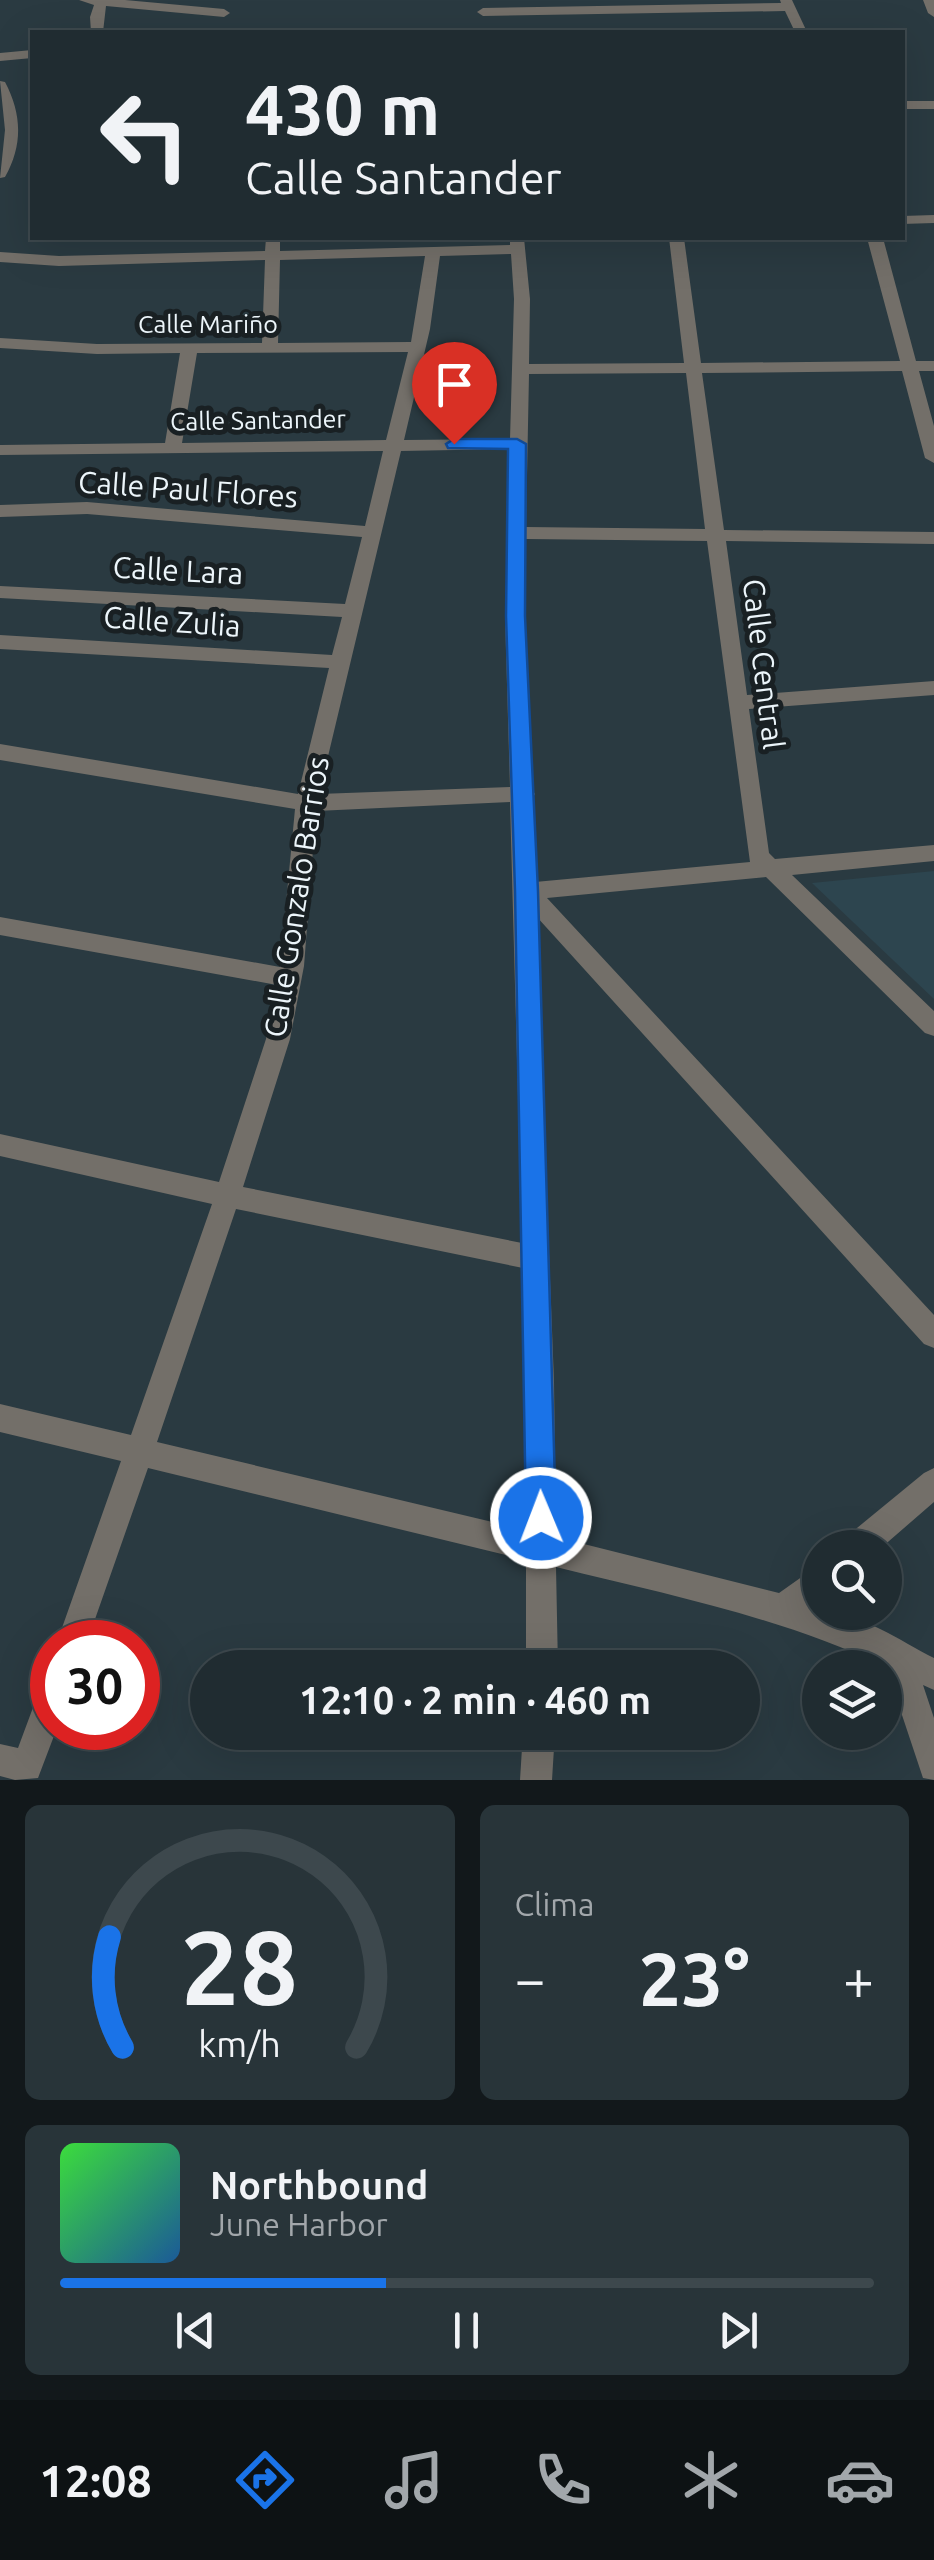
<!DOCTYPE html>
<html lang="es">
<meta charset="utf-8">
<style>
body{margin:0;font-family:Ubuntu,sans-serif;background:#283439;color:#f1f3f6;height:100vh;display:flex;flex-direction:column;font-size:38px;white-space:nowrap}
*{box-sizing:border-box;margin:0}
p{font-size:32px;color:#a2a7ab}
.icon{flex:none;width:55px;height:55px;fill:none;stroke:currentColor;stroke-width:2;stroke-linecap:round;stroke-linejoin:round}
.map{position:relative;height:1780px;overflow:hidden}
.drawer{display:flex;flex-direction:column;gap:25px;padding:25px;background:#12181b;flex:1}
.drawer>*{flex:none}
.top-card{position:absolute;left:30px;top:30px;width:875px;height:210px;border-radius:0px;box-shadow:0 10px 40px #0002,0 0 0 2px #3d484d;background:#202c31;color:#f1f3f6;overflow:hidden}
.buttons{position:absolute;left:802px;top:1530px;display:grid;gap:20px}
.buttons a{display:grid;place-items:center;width:100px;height:100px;border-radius:50%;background:#202c31;box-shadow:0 10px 40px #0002,0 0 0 2px #3d484d;font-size:50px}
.speed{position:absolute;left:30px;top:1620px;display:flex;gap:20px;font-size:50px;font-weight:700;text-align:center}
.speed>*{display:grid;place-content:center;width:130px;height:130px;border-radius:50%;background:#202c31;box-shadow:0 10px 40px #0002,0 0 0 2px #3d484d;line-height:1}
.speed .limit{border:15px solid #d22;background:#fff;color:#111}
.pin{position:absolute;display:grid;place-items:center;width:85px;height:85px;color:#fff;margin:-102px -42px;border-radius:50% 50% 50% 0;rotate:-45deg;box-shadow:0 0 10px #0007}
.pin .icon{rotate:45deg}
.me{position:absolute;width:110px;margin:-55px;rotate:359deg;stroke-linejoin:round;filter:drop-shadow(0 0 8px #0008)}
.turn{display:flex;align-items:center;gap:35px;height:210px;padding:0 50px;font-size:45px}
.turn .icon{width:130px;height:130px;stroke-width:2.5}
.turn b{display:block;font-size:70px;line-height:85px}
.big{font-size:75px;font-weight:700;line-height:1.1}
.drawer .tile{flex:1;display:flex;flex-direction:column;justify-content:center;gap:15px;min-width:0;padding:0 35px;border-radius:15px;background:#283439}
.drawer .dial{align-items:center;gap:0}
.dial svg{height:260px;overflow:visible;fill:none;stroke:#3d484d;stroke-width:7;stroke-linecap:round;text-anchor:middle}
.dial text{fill:#f1f3f6;stroke:none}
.song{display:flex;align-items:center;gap:30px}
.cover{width:120px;height:120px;border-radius:15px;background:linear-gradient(135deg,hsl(120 70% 55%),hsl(210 70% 35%))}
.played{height:10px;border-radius:5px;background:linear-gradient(90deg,#1a73e8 40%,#3d484d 40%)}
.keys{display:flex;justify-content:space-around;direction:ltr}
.heat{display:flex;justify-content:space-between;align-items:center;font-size:55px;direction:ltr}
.drawer .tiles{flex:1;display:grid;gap:25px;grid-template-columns:1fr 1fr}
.tile:last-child{grid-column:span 2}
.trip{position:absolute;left:190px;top:1650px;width:570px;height:100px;border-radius:50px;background:#202c31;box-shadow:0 10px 40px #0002,0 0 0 2px #3d484d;font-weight:700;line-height:100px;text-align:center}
.tab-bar{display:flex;height:160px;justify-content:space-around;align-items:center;background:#0d1214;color:#a2a7ab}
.tab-bar .icon{width:70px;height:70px}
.tab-bar .active{color:#1a73e8}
.tab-bar b{font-size:45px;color:#f1f3f6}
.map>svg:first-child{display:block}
.built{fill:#2d454f}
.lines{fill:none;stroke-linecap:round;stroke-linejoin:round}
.street{fill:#736f69;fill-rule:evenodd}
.route{fill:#1a73e8;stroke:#114b97;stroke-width:2.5}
.labels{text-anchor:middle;stroke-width:10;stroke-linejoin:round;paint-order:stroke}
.far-street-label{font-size:25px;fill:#ecf5fa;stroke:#192023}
.street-label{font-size:30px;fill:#ecf5fa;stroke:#192023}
</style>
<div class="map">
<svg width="934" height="1780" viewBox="0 0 934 1780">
<rect width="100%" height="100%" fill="#2a3a41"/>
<path class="built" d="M 934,871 L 934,999 L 812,883 Z"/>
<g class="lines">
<path class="street" d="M 79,0 L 125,0 L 224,9 L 230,13 L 224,17 L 106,6 L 103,32 L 91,32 L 90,17 L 94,5 Z
M 780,0 L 792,0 L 807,32 L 795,32 L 785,11 L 483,16 L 477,12 L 483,8 L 781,3 Z
M 923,0 L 934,0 L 934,17 L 928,13 Z
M 32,50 L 32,58 L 0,61 L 0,53 Z
M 0,81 L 5,82 C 22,114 23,145 5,177 L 0,178 L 5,130 Z
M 902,101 L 934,101 L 934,109 L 902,109 Z
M 934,215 L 934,223 L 902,224 L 902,216 Z
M 266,238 L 280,238 L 280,251 L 510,245 L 510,238 L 524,238 L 530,299 L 529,364 L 684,363 L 669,238 L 684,238 L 701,363 L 900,361 L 867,238 L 883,238 L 916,361 L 934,361 L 934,371 L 919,371 L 934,426 L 934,463 L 925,458 L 902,371 L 702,373 L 724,530 L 934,532 L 934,544 L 726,541 L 747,695 L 934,681 L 934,695 L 749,709 L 769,853 L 775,859 L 934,845 L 934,861 L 792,875 L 934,1011 L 934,1036 L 925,1033 L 766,877 L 547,898 L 934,1315 L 934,1348 L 924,1344 L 536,916 L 554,1382 L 556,1537 L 779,1593 L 820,1564 L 820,1599 L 814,1604 L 820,1606 L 820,1612 C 861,1612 900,1641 934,1658 L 934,1690 L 923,1685 L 934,1718 L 934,1780 L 923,1778 L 886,1667 C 781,1617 669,1595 556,1567 L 558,1668 L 526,1668 L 526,1560 L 148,1468 L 87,1642 L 57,1642 L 121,1461 L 0,1432 L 0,1404 L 131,1435 L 212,1204 L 0,1156 L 0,1134 L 219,1182 L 266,1039 L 277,985 L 0,935 L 0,917 L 280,967 L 295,809 L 0,760 L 0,744 L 298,794 L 329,668 L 0,649 L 0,635 L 332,655 L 342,617 L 0,598 L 0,586 L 345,604 L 362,537 L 87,514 L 0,517 L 0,505 L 87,502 L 365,526 L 383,451 L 0,455 L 0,445 L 165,443 L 180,353 L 97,354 L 0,348 L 0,338 L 97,344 L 262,343 L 265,260 L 59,266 L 0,262 L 0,252 L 59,256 L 265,251 ZM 511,254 L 514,299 L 510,439 L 404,440 L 430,329 L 440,256 ZM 425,256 L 411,342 L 278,343 L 280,260 ZM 408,352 L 386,440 L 182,443 L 197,353 ZM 686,373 L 705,529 L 526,527 L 529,374 ZM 510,449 L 505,616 L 510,787 L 319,794 L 401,451 ZM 526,539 L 707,541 L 750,862 L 535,882 L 532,799 L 535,794 L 531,788 L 525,616 ZM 510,802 L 522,1243 L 243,1187 L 290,1039 L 304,966 L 316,811 ZM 236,1209 L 523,1268 L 526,1530 L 157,1442 Z
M 934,1468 L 934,1502 L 881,1548 L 842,1548 L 846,1537 L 924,1473 Z
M 52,1681 L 52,1728 L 57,1728 L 38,1778 L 15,1780 L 0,1776 L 0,1744 L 18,1748 L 41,1686 Z
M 523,1732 L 555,1732 L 552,1780 L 520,1780 Z"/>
</g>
<path class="route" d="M 454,439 L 517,439 L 526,444 L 525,616 L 538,891 L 556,1518 L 552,1529 L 541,1533 L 531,1529 L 526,1518 L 515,891 L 506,616 L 508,449 L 448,448 L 446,444 Z"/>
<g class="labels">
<g class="far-street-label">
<text x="208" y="333">Calle Mariño</text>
<text transform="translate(258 420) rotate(-1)" y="9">Calle Santander</text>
</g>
<g class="street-label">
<text transform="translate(188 490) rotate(4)" y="10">Calle Paul Flores</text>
<text transform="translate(178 571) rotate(3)" y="10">Calle Lara</text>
<text transform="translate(172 622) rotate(4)" y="10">Calle Zulia</text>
<text transform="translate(763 664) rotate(83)" y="10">Calle Central</text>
<text transform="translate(297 897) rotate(-81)" y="10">Calle Gonzalo Barrios</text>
</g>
</g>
</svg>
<div class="buttons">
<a><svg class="icon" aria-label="search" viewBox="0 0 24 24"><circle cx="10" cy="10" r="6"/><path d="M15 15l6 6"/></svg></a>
<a><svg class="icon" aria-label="layers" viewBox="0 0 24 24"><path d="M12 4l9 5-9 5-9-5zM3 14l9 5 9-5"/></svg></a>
</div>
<div class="speed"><div class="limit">30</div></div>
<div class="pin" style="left:454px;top:444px;background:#d93025"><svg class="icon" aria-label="arrive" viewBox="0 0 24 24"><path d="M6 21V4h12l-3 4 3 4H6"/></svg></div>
<svg class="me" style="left:541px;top:1518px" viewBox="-20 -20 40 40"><circle r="17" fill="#1a73e8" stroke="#fff" stroke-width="3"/><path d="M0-11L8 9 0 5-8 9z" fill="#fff"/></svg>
<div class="trip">12:10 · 2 min · 460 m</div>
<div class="top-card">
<div class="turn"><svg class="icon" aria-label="left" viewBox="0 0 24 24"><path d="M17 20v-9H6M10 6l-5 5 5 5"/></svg><div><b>430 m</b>Calle Santander</div></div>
</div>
</div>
<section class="drawer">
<div class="tiles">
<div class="tile dial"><svg viewBox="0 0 100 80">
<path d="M14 69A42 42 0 1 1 86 69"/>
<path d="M14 69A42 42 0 0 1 10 35" stroke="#1a73e8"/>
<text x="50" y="56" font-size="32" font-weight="700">28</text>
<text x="50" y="72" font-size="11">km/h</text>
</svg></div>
<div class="tile"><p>Clima</p>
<div class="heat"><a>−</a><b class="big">23°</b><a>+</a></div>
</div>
<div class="tile">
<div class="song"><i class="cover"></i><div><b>Northbound</b><p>June Harbor</p></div></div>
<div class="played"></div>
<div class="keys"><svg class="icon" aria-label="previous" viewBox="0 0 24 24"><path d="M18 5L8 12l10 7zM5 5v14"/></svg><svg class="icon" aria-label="pause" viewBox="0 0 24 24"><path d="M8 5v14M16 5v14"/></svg><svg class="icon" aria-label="next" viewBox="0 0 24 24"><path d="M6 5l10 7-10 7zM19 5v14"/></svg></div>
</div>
</div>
</section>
<nav class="tab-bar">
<b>12:08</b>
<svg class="icon active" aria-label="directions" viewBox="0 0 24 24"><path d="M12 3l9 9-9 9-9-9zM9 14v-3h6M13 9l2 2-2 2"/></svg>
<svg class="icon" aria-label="music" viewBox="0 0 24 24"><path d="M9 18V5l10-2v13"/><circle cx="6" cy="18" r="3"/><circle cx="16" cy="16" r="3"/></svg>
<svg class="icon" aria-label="phone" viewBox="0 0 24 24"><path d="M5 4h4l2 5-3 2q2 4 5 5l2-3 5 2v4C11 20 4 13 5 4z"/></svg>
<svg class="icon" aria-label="climate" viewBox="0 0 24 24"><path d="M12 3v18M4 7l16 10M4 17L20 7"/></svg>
<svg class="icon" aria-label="car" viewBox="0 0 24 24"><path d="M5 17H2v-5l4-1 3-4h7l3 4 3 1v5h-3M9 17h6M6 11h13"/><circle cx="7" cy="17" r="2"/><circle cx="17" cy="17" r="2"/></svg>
</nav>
